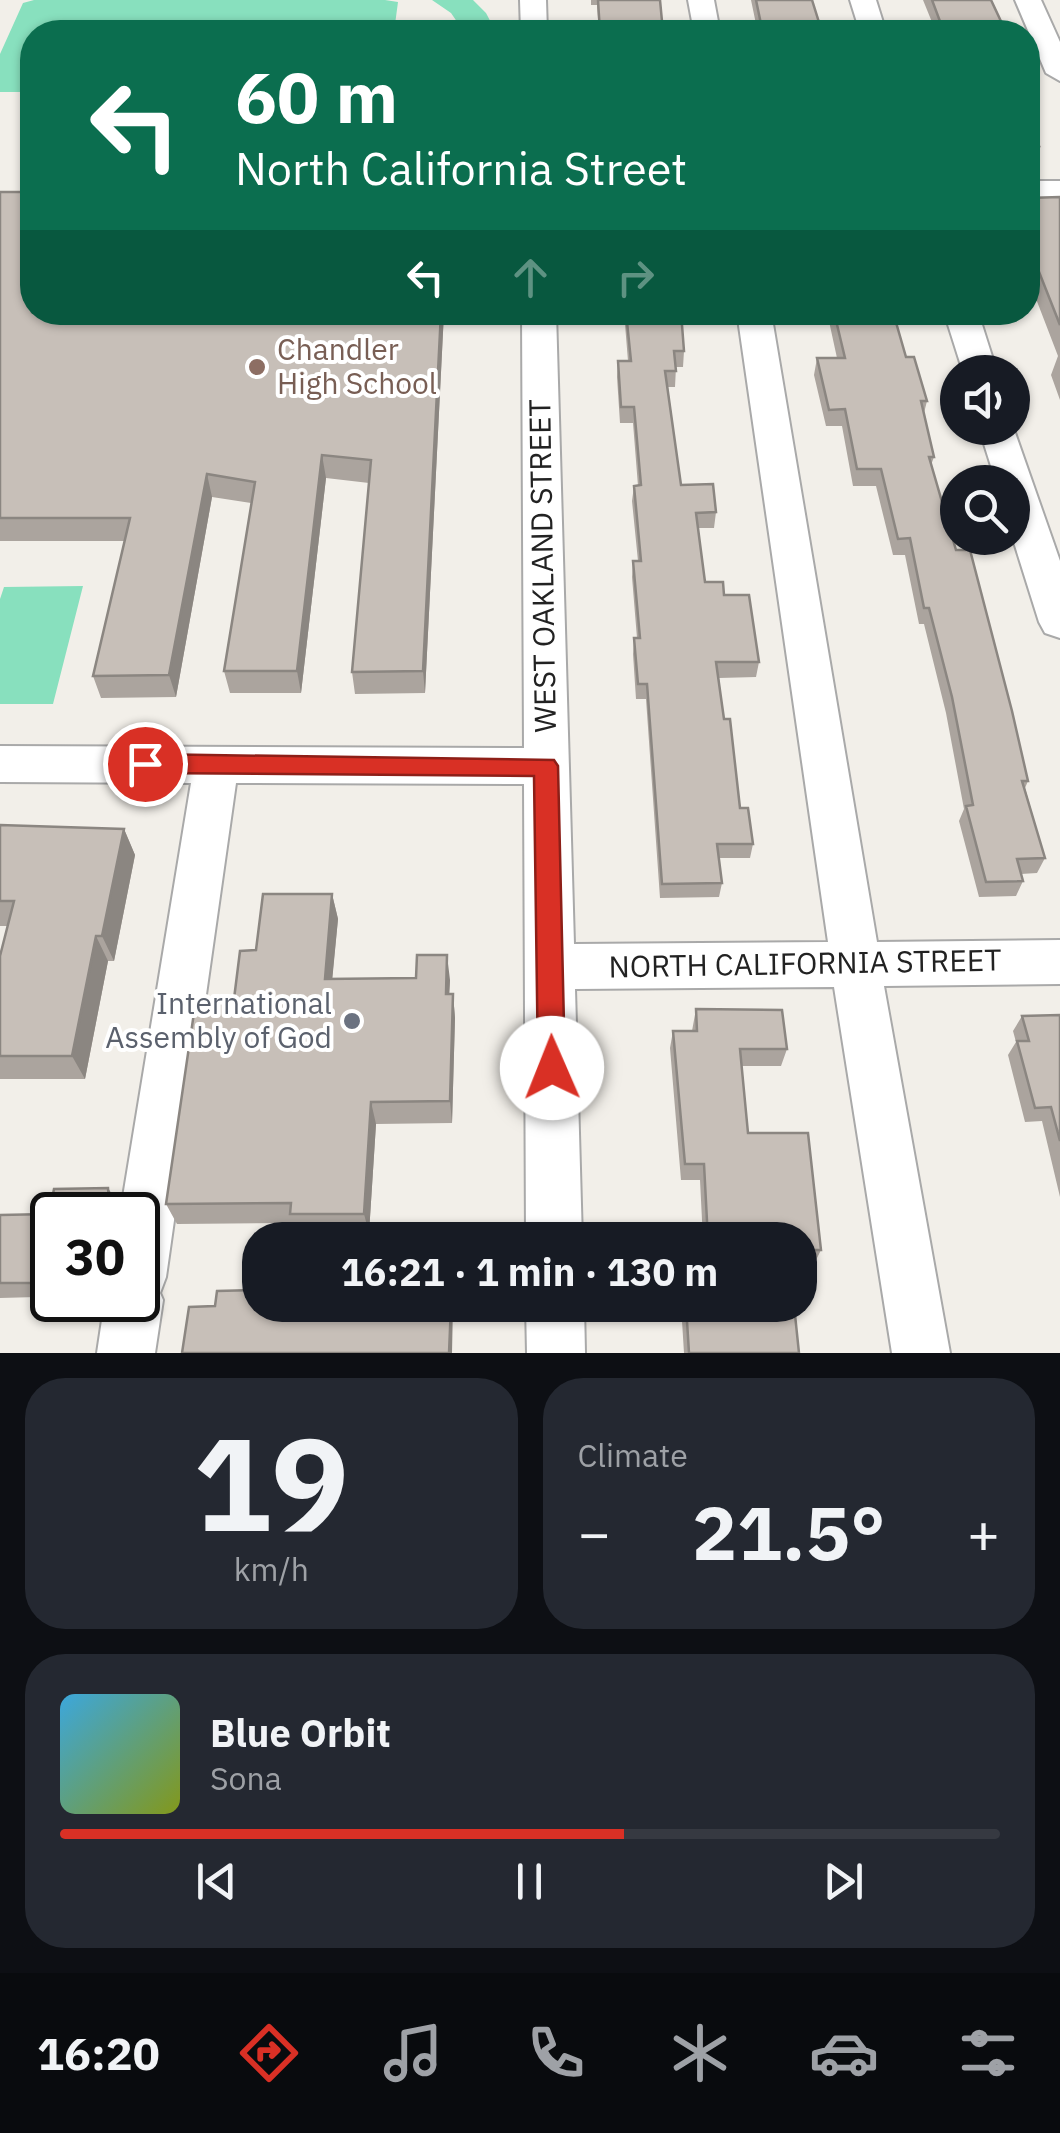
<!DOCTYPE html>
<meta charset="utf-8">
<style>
body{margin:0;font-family:"IBM Plex Sans",sans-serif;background:#242831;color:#f1f3f6;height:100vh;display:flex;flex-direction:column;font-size:38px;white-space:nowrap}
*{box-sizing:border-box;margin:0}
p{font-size:32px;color:#9ea1a6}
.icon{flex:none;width:55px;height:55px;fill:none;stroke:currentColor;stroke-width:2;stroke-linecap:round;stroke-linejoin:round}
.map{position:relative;height:1353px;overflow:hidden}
.panel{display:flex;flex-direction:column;gap:25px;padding:25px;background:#0d0f14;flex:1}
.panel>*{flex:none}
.top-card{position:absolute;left:20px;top:20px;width:1020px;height:305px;border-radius:40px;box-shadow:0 2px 8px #0004;background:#0b6e4f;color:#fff;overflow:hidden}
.buttons{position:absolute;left:940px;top:355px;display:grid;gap:20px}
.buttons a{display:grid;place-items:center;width:90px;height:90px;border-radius:50%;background:#171b24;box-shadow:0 2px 8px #0004;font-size:50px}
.speed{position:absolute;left:30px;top:1192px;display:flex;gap:20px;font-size:50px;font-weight:700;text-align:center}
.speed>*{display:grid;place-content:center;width:130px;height:130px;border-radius:50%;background:#171b24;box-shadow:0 2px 8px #0004;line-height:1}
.speed .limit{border:5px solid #111;border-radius:15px;background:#fff;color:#111}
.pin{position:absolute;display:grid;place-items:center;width:85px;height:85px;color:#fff;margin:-42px;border:5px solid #fff;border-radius:50%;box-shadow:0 2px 10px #0007}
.me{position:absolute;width:110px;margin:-55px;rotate:359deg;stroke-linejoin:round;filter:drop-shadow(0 0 8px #0008)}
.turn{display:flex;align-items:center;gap:35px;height:210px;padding:0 50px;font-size:45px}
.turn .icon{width:130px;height:130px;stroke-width:2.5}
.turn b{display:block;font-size:70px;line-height:85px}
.lanes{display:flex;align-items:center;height:95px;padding:0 50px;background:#0003;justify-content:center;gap:50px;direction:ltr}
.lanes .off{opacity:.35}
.big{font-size:75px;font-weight:700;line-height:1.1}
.panel .card{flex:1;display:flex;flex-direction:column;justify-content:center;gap:15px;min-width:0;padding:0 35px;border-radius:40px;background:#242831}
.panel .dial{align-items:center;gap:0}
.dial b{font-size:130px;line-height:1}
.song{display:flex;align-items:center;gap:30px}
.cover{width:120px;height:120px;border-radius:15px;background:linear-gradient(135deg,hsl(200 70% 55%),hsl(70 70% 35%))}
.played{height:10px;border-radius:5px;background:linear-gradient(90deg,#d93025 60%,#363941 60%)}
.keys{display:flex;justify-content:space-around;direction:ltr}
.heat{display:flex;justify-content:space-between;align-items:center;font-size:55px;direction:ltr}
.panel .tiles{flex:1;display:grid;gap:25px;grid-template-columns:1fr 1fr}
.card:last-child{grid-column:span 2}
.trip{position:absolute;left:242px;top:1222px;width:575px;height:100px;border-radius:40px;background:#171b24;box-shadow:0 2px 8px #0004;font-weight:700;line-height:100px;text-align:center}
.tabs{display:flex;height:160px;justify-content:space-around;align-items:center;background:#090b0e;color:#9ea1a6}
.tabs .icon{width:70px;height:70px}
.tabs .active{color:#d93025}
.tabs b{font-size:45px;color:#f1f3f6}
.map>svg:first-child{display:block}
.pitch{fill:#88e0be}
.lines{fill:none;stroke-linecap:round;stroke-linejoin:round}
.minor-casing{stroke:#a9a9a9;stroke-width:4}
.minor{fill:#fff;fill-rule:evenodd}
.wall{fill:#aba49e}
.shaded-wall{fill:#8b8681}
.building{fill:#c7bfb8;stroke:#8b8681;stroke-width:2.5}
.route{fill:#d93025;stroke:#8d1f18;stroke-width:2.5}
.education-dot{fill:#8d6e63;stroke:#fff;stroke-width:4}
.worship-dot{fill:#6b7280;stroke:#fff;stroke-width:4}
.labels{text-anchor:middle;stroke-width:8;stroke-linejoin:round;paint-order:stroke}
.education-label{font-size:30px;fill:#785e54;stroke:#fff;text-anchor:start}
.street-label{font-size:30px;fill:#222;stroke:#fff}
.worship-label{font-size:30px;fill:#5b616d;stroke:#fff;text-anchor:end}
</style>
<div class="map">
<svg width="1060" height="1353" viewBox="0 0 1060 1353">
<rect width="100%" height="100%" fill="#f2efe9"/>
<path class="pitch" d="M 34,0 L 385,0 L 398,2 L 394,32 L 32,32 L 32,92 L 0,92 L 0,54 L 23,3 Z
M 432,0 L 473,0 L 486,13 L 496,32 L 464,32 L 451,13 Z
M 83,586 L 53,704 L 0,704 L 0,599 L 4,587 Z"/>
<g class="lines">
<defs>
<path id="minor" d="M 520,0 L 546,0 L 547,32 L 521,32 Z
M 688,0 L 714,0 L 720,32 L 694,32 Z
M 850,0 L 876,0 L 886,32 L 860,32 Z
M 1015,0 L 1041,0 L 1060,42 L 1060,81 L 1046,73 Z
M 1028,181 L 1060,181 L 1060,199 L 1028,199 Z
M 522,312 L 556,312 L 574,944 L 828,942 L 737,312 L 771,312 L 877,942 L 1060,940 L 1060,984 L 884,986 L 950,1353 L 892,1353 L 834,987 L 575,989 L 582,1240 L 526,1240 L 524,784 L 236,783 L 166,1277 L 160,1293 L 163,1300 L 155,1353 L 97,1353 L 105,1300 L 138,1300 L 138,1215 L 120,1215 L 191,783 L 0,782 L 0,746 L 524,748 Z
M 944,312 L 978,312 L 997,372 L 963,372 Z
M 1012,424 L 1060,561 L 1060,638 L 1045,633 L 1039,622 L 1012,536 L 1012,482 L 996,482 L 979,428 L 1012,428 Z
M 526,1305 L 584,1305 L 585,1353 L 527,1353 Z"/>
</defs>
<use href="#minor" class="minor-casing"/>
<use href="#minor" class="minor"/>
</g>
<path class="wall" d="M 591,0 L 660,0 L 663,32 L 599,32 L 597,5 L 591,5 Z
M 751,0 L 812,0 L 822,32 L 753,32 L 754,24 L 756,24 Z
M 923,0 L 991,0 L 1006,32 L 936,32 Z
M 1028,119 L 1039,146 L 1034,161 L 1028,161 Z
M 0,192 L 32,312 L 444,312 L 425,693 L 355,694 L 352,672 L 369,483 L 326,478 L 301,693 L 230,693 L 224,671 L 251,503 L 212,497 L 176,697 L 101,698 L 93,676 L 124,541 L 0,541 Z
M 1060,197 L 1060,400 L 1051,375 L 1058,356 L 1028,278 L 1028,198 Z
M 624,312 L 681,312 L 684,351 L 683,367 L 676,367 L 675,387 L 668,387 L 681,485 L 716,512 L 714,528 L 698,528 L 705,582 L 724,595 L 759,662 L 756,677 L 719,678 L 724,719 L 740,808 L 753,844 L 750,858 L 719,858 L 722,883 L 719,897 L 660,898 L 646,699 L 636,699 L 633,654 L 634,638 L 637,638 L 632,577 L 633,561 L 638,561 L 632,501 L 634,486 L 638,486 L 633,423 L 620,423 L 617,377 L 618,361 L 628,361 Z
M 827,312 L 893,312 L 906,357 L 927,401 L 924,413 L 934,457 L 931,465 L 956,550 L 1028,781 L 1025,788 L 1045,858 L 1037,873 L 1021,874 L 1023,881 L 1016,896 L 979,897 L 959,821 L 964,809 L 946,713 L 924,624 L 919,624 L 905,555 L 893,555 L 876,486 L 853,486 L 842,426 L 826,426 L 814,375 L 817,358 L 837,358 Z
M 0,825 L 124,829 L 135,855 L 114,961 L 108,961 L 85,1079 L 0,1079 L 0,956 L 8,926 L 0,926 Z
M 332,894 L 338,919 L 332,979 L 450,980 L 449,994 L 453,994 L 455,1018 L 452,1123 L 376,1124 L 369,1233 L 298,1234 L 293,1223 L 177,1224 L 166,1204 L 234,999 L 256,950 Z
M 696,1009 L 787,1049 L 781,1066 L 741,1066 L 748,1133 L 821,1250 L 814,1264 L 800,1264 L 800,1240 L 703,1240 L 700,1180 L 681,1180 L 670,1048 L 673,1031 L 692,1031 Z
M 1060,1015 L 1060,1197 L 1042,1121 L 1025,1122 L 1008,1055 L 1016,1042 L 1013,1031 L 1022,1016 Z
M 118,1204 L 119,1215 L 52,1215 L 52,1300 L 101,1300 L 99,1313 L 49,1313 L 36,1300 L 37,1297 L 0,1298 L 0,1215 L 49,1214 Z
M 681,1305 L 794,1305 L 799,1353 L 684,1353 Z"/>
<path class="shaded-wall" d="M 441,312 L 444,312 L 425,693 L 423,671 Z
M 322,455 L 326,478 L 301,693 L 297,671 Z
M 207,474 L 212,497 L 176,697 L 169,675 Z
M 124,829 L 135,855 L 114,961 L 102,936 Z
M 332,894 L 338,919 L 330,1003 L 325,979 Z
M 96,936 L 108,961 L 85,1079 L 72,1056 Z
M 447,955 L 450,980 L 448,1018 L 446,994 Z
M 453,994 L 455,1018 L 452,1123 L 450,1101 Z
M 371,1102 L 376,1124 L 369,1233 L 364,1214 Z
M 108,1188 L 118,1204 L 119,1215 L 107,1215 Z
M 89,1300 L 101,1300 L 99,1313 Z
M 451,1305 L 453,1305 L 452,1353 L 449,1353 Z"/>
<path class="building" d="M 598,0 L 660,0 L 663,32 L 600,32 Z
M 756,0 L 812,0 L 822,32 L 756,32 L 754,24 L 761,24 Z
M 932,0 L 991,0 L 1006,32 L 944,32 Z
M 1028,119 L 1039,146 L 1028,146 Z
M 0,192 L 32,192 L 32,312 L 441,312 L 423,671 L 352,672 L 371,460 L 322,455 L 297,671 L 224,671 L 255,482 L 207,474 L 169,675 L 93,676 L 130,518 L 0,518 Z
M 1060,197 L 1060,325 L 1028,244 L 1028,198 Z
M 626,312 L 681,312 L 684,351 L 674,351 L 676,371 L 665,371 L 681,485 L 713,484 L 716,512 L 696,513 L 705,582 L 723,582 L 724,595 L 749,595 L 759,662 L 716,662 L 724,719 L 730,719 L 740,808 L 748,808 L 753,844 L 717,844 L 722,883 L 662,884 L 647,684 L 638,684 L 634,638 L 640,638 L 633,561 L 641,561 L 634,486 L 641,485 L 634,407 L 621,407 L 618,361 L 631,361 Z
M 834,312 L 893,312 L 906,357 L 914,357 L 927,401 L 921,401 L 934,457 L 929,457 L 956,550 L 970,550 L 1012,711 L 1028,781 L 1022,781 L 1045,858 L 1017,859 L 1023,881 L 986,882 L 966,806 L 973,805 L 952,697 L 929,608 L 924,608 L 910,538 L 898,539 L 881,469 L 857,469 L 845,409 L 829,410 L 817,358 L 845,358 Z
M 0,825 L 124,829 L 102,936 L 96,936 L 72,1056 L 0,1056 L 0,956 L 14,901 L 0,901 Z
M 263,894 L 332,894 L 325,979 L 416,978 L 417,955 L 447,955 L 446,994 L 453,994 L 450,1101 L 371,1102 L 364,1214 L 290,1214 L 291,1203 L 166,1204 L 196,999 L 234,999 L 240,951 L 256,950 Z
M 696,1009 L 782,1010 L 787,1049 L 740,1049 L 748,1133 L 808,1133 L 821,1250 L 800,1250 L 800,1240 L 708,1240 L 704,1164 L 685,1164 L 673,1031 L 697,1031 Z
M 1060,1015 L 1060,1141 L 1051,1107 L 1035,1108 L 1017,1041 L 1029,1041 L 1022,1016 Z
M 108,1188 L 109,1203 L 107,1215 L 52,1215 L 52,1300 L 36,1300 L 40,1283 L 0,1283 L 0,1215 L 49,1214 L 54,1189 Z
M 260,1290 L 260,1305 L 451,1305 L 449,1353 L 182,1353 L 189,1307 L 215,1306 L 217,1291 Z
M 686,1305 L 794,1305 L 799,1353 L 689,1353 Z"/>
<path class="route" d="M 145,754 L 554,760 L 558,766 L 565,1068 L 561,1078 L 552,1082 L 542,1078 L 538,1068 L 534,776 L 145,773 L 136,770 L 133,764 L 136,757 Z"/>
<circle class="education-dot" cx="257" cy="367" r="10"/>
<circle class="worship-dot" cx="352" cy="1021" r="10"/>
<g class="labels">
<g class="education-label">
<text x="277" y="360">Chandler<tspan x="277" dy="34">High School</tspan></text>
</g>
<g class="street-label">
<text transform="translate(543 566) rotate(-91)" y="10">WEST OAKLAND STREET</text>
<text transform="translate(805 964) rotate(-1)" y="10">NORTH CALIFORNIA STREET</text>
</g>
<g class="worship-label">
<text x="332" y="1014">International<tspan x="332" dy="34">Assembly of God</tspan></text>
</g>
</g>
</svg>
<div class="buttons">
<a><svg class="icon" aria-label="sound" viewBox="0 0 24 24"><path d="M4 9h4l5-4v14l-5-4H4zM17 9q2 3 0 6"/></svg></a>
<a><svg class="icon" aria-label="search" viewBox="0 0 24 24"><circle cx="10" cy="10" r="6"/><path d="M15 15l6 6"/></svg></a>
</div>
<div class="speed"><div class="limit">30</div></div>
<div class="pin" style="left:145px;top:764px;background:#d93025"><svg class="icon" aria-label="arrive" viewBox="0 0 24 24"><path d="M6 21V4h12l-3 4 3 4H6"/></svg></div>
<svg class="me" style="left:552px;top:1068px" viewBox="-20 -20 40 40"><circle r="19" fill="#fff"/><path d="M0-13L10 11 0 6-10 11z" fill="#d93025"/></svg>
<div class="trip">16:21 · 1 min · 130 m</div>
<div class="top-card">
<div class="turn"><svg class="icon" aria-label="left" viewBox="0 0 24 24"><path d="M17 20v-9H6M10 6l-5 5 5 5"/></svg><div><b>60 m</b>North California Street</div></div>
<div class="lanes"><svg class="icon" aria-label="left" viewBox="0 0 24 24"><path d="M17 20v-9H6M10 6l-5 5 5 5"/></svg><svg class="icon off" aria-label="ahead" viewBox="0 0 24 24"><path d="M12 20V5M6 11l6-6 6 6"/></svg><svg class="icon off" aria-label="right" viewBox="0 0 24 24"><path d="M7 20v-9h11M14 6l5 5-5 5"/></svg></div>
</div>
</div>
<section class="panel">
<div class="tiles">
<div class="card dial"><b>19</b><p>km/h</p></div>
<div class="card"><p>Climate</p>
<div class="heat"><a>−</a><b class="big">21.5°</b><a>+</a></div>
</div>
<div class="card">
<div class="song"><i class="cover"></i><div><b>Blue Orbit</b><p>Sona</p></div></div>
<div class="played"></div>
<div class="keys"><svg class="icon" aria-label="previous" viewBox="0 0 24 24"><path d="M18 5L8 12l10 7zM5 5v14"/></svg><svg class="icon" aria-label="pause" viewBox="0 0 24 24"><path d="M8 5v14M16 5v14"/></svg><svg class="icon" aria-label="next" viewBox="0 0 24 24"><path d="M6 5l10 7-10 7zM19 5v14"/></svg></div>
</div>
</div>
</section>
<nav class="tabs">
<b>16:20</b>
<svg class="icon active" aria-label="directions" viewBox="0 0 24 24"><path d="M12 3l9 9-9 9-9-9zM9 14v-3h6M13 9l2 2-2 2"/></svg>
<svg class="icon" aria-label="music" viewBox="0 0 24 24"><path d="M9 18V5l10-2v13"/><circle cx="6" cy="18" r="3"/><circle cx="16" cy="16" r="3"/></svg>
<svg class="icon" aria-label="phone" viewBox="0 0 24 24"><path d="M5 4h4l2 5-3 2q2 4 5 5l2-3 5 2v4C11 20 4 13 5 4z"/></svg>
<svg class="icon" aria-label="climate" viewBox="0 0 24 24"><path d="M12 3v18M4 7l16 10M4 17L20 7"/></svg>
<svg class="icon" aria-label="car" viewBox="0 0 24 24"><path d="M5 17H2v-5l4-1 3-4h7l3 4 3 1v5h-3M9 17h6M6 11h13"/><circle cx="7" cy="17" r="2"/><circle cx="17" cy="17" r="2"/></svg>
<svg class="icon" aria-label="filters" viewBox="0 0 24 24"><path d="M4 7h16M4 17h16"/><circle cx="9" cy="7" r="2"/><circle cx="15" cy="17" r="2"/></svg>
</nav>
